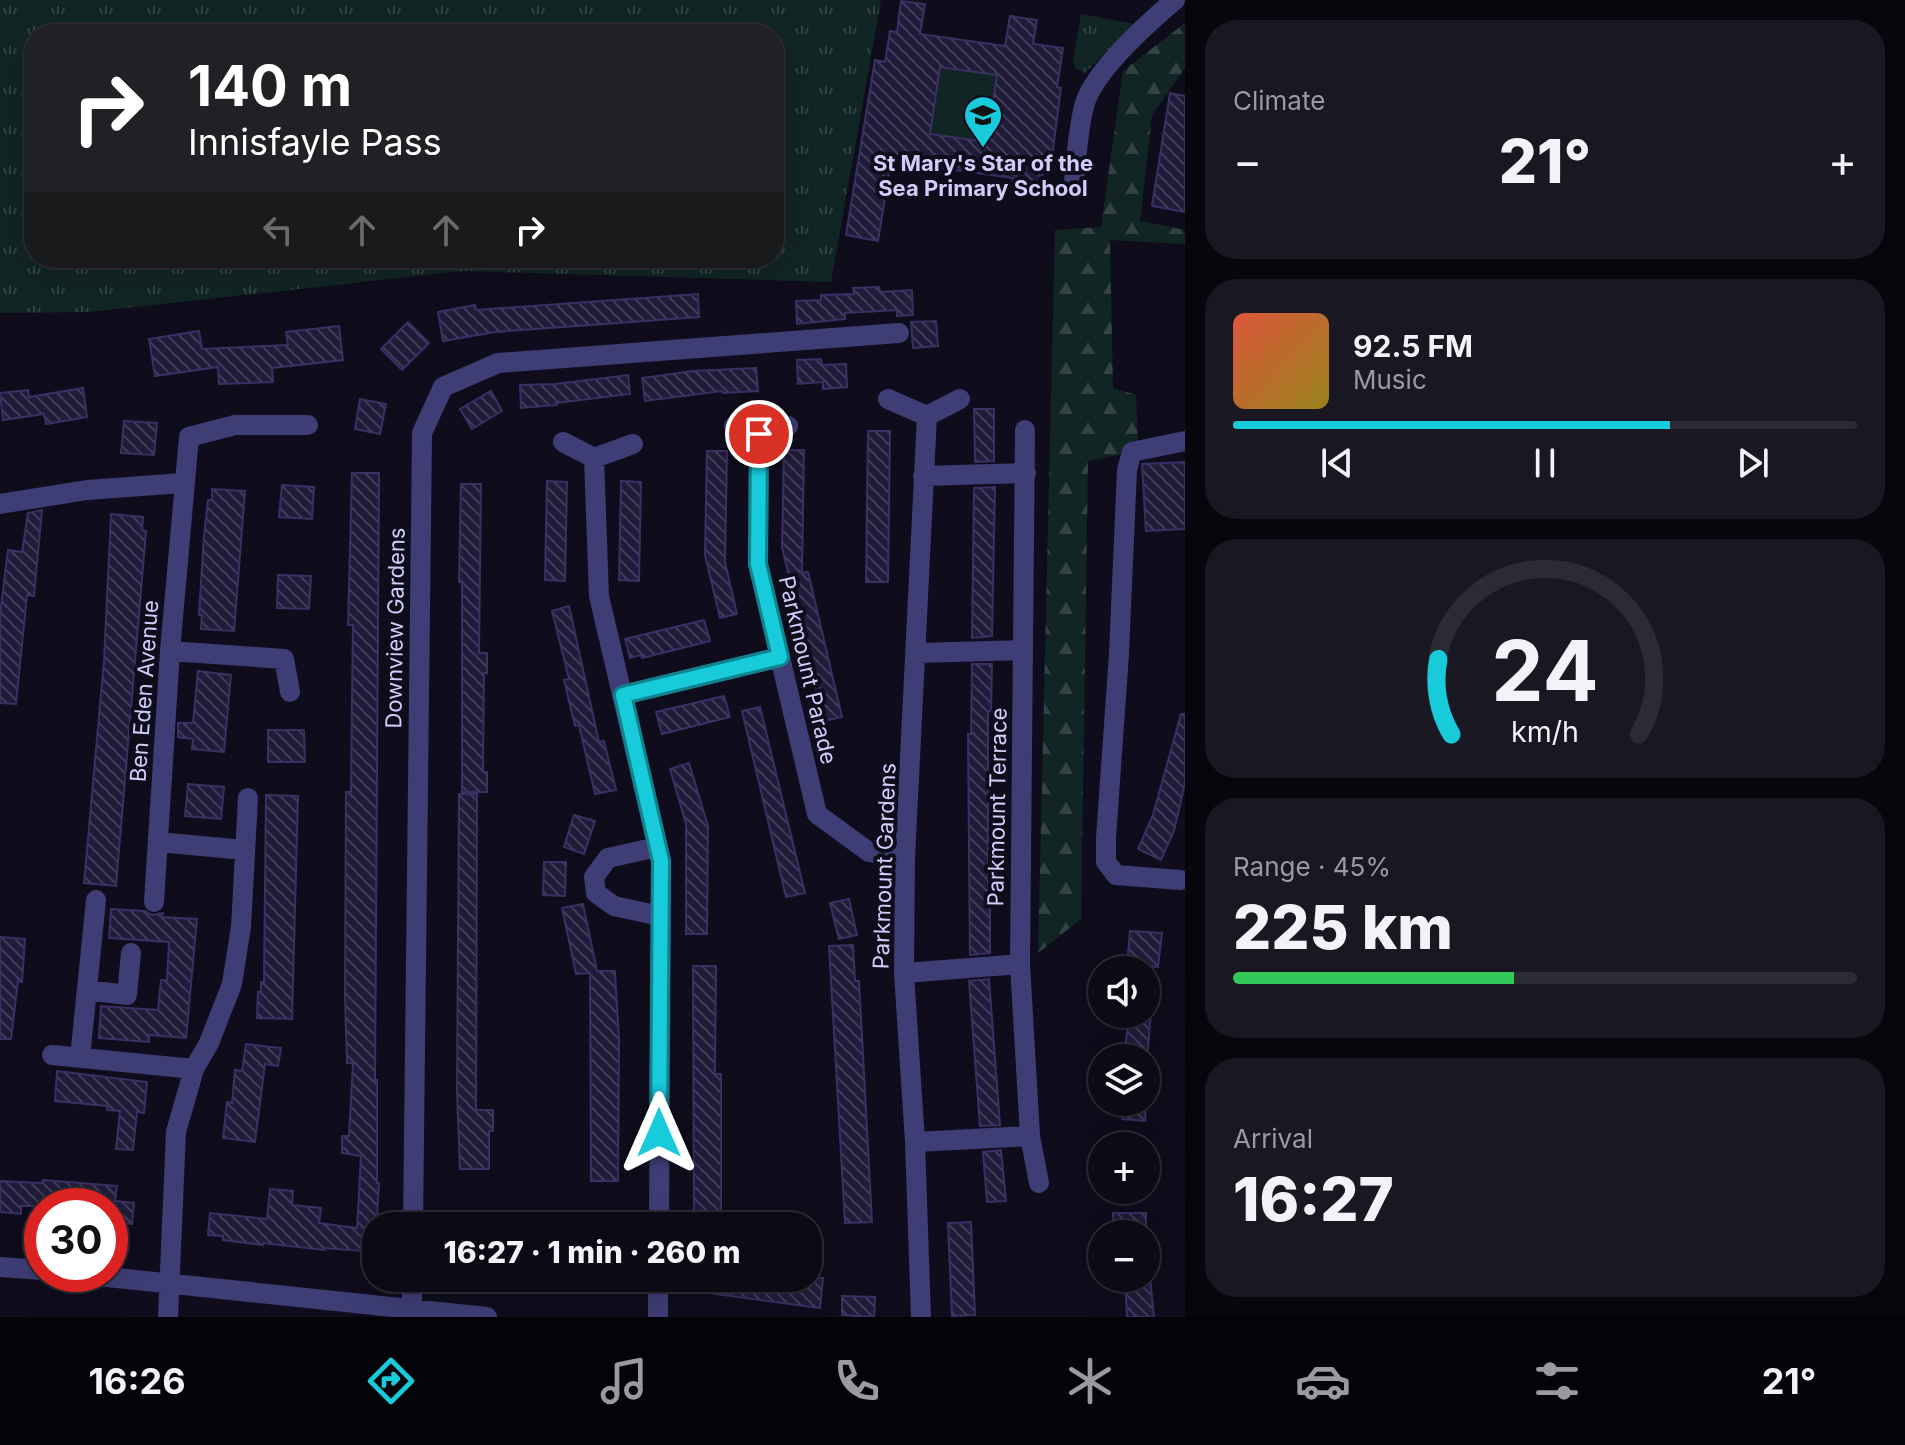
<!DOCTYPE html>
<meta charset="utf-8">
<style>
body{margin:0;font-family:Inter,sans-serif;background:#191822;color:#f1f3f6;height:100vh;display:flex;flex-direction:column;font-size:30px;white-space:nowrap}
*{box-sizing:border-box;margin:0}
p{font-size:26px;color:#9a9aa0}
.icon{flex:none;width:44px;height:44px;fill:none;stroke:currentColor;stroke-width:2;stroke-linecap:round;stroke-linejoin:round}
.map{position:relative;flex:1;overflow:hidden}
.side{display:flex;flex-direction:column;gap:20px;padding:20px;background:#06060c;width:720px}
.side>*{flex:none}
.top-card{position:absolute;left:24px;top:24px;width:760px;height:244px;border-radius:32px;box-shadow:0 8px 32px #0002,0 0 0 2px #2b2b34;background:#202124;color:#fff;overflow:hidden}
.controls{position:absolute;left:1088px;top:956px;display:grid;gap:16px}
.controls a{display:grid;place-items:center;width:72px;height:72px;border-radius:50%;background:#0b0a15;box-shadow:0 8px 32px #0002,0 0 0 2px #2b2b34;font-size:40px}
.speed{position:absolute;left:24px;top:1188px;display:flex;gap:16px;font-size:40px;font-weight:700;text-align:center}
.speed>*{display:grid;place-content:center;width:104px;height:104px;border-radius:50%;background:#0b0a15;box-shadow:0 8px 32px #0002,0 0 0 2px #2b2b34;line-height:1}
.speed .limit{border:12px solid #d22;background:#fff;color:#111}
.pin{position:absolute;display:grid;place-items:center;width:68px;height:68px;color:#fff;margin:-34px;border:4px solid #fff;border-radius:50%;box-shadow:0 2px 8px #0007}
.me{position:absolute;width:88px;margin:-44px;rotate:0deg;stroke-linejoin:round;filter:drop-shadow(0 0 6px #0008)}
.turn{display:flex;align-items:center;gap:28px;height:168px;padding:0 32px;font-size:36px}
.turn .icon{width:104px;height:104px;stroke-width:2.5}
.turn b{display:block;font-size:56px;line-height:68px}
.lanes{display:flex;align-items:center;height:76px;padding:0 32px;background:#0003;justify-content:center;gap:40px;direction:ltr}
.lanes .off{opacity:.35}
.big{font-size:60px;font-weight:800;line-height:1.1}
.side .tile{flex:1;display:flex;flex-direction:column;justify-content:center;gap:12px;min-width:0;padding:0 28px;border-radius:32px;background:#191822}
.side .dial{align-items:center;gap:0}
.dial svg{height:208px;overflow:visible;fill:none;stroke:#2b2b34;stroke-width:7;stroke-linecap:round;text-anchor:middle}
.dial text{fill:#f1f3f6;stroke:none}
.song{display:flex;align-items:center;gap:24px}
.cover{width:96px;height:96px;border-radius:12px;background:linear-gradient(135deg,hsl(10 70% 55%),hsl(50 70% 35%))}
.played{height:8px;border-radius:4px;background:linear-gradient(90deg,#17cbdb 70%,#2b2b34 70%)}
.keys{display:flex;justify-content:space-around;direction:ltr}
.heat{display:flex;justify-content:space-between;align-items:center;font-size:44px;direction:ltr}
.charge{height:12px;border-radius:6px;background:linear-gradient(90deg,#34c759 45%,#2b2b34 0)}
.trip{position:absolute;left:362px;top:1212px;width:460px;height:80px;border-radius:32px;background:#0b0a15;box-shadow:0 8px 32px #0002,0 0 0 2px #2b2b34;font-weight:800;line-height:80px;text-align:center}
.tabs{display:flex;height:128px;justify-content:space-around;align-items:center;background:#040408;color:#9a9aa0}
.tabs .icon{width:56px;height:56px}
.tabs .current{color:#17cbdb}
.tabs b{font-size:36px;color:#f1f3f6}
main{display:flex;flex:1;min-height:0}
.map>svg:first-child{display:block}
.grass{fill:url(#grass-tufts);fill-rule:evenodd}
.forest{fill:url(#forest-firs)}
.green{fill:#112524}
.building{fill:url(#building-back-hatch);stroke:#393064;stroke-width:2;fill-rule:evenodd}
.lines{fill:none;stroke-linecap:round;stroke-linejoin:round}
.minor{stroke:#3e3d76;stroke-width:20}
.route-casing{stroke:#0f848e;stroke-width:20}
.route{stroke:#17cbdb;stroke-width:14}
.labels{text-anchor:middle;stroke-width:8;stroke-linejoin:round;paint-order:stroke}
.poi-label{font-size:22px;font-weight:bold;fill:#d1cdfa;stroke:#0f0d1c}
.street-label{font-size:22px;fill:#d1cdfa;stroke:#0f0d1c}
</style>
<main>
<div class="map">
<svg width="1185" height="1317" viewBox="0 0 1185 1317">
<defs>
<pattern id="grass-tufts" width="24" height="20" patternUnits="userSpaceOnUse" patternTransform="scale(2)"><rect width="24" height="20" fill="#112524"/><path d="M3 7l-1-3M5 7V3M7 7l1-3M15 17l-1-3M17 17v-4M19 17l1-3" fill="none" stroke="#334345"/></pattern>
<pattern id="forest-firs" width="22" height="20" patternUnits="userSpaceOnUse" patternTransform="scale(2)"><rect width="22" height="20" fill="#112524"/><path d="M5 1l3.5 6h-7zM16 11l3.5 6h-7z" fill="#334345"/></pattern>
<pattern id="building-back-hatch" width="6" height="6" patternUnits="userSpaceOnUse" patternTransform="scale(2)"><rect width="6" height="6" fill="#211b3a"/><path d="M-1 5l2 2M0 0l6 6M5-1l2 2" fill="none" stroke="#403b57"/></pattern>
</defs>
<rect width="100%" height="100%" fill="#0f0d1c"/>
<path class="grass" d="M 0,0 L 881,0 L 831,282 L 464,271 L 88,312 L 0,313 ZM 34,34 L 774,34 L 774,258 L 34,258 Z
M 1081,14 L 1134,24 L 1085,73 L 1076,69 L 1073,63 Z"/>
<path class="forest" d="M 1185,23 L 1185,68 L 1152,115 L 1140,221 L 1185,230 L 1185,244 L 1110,240 L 1113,388 L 1136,395 L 1138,451 L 1088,461 L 1081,919 L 1038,953 L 1055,230 L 1101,227 L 1123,71 Z"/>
<path class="green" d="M 910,63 L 1027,79 L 993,99 L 990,123 L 1015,146 L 903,130 Z"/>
<path class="building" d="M 901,1 L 925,4 L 920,34 L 1005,46 L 1010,16 L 1037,20 L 1033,44 L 1063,48 L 1057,87 L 1061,88 L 1052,157 L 1045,156 L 1040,194 L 1023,191 L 1023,186 L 1012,184 L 1013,178 L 891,161 L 878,241 L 846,235 L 875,60 L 885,62 L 890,31 L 897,32 ZM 940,67 L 997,75 L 987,142 L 930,134 Z
M 1170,93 L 1185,96 L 1185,212 L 1152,206 Z
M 879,287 L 880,292 L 912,290 L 913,315 L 897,316 L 897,310 L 845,313 L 845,319 L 797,324 L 796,301 L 821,300 L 821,295 L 854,294 L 853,288 Z
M 698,294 L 699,317 L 495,332 L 443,341 L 438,312 L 475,305 L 476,310 Z
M 936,321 L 938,346 L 913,348 L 911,322 Z
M 408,322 L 429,343 L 402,370 L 381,349 Z
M 339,326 L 343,360 L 272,368 L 273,382 L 219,384 L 218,367 L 155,376 L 149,339 L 199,331 L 202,349 L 288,345 L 286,332 Z
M 821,359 L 822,365 L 846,364 L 847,387 L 823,389 L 823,382 L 798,384 L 797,360 Z
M 756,368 L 758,391 L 723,393 L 722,391 L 645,401 L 642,378 L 692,371 Z
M 628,375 L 630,394 L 556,403 L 557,405 L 521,408 L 520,385 L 555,384 Z
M 83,388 L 87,417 L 46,424 L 44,414 L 3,420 L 0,393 L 28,390 L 29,397 Z
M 491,391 L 502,411 L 472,429 L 460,409 Z
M 360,399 L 386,404 L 380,434 L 355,429 Z
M 974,409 L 994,409 L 994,461 L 975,462 Z
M 124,421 L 157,423 L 154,455 L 121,453 Z
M 868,431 L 890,431 L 888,582 L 866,582 Z
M 784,450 L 804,450 L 802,573 L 808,572 L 842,717 L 823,721 L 782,547 Z
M 707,451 L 727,451 L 725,562 L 737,614 L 720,618 L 705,555 Z
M 1185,462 L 1185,529 L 1146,531 L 1142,464 Z
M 352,473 L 379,473 L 375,1080 L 377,1080 L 377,1183 L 379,1183 L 375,1252 L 324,1248 L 324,1250 L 263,1243 L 263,1245 L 223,1240 L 223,1236 L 208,1235 L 210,1213 L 267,1219 L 270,1189 L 293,1191 L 292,1205 L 321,1208 L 319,1223 L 357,1228 L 361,1156 L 342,1153 L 342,1136 L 349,1136 L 353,1063 L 347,1063 L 345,998 L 346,792 L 351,792 L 352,699 L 353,625 L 348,625 Z
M 547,481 L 567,482 L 565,581 L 545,580 Z
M 621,481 L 641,482 L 639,581 L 619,580 Z
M 461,484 L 481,484 L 479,653 L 487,653 L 487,673 L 484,673 L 483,772 L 487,772 L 487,792 L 462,792 L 462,582 L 459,582 Z
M 282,485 L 314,487 L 312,519 L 279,517 Z
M 995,487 L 992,636 L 972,638 L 974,488 Z
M 212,489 L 245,491 L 234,631 L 201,629 L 202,615 L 199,615 L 204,536 L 208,500 L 212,500 Z
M 42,510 L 34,596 L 27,595 L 16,704 L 0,703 L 0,615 L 8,550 L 22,552 L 28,513 Z
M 111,514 L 143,517 L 142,530 L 146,531 L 116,886 L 84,883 L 104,661 Z
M 278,575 L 311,576 L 309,609 L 277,608 Z
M 569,606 L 599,742 L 604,741 L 616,790 L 595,794 L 579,725 L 575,726 L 564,680 L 569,679 L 552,611 Z
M 704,620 L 710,641 L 642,658 L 641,655 L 630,658 L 625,639 Z
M 972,664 L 992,664 L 991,711 L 988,711 L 988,903 L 990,903 L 990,953 L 970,955 L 968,734 L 971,734 Z
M 198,671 L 231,675 L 224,752 L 192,749 L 193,739 L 178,737 L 178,723 L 193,723 Z
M 724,696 L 730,717 L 662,734 L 656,712 Z
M 760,707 L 805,893 L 786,897 L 742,711 Z
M 1181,714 L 1185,714 L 1185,783 L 1174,831 L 1161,860 L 1138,849 L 1153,815 Z
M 268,730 L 304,730 L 305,762 L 268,762 Z
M 689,763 L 708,826 L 707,934 L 686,934 L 686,824 L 670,769 Z
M 188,784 L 224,787 L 221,819 L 185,816 Z
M 459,794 L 477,794 L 476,1110 L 493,1110 L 493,1131 L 489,1131 L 489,1169 L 460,1169 L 457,1091 Z
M 266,795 L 298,796 L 292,1019 L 257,1018 L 258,992 L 261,992 L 261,982 L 264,982 Z
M 574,815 L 595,821 L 584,854 L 564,847 Z
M 544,862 L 566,862 L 565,896 L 543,895 Z
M 849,899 L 857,935 L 839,939 L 830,903 Z
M 583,904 L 597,971 L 615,971 L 619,1040 L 618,1181 L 591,1181 L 590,973 L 576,974 L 562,908 Z
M 111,909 L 145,911 L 152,915 L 163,913 L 162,917 L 197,919 L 186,1038 L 149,1035 L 149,1042 L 99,1038 L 101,1006 L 158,1010 L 161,980 L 167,980 L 169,942 L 109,938 Z
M 1130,931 L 1162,933 L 1158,967 L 1127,965 Z
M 0,937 L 25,939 L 22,982 L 18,981 L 11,1039 L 0,1039 Z
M 853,945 L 855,981 L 859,981 L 872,1222 L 845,1223 L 829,946 Z
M 693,966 L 716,966 L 715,1074 L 721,1074 L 721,1225 L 694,1225 Z
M 989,979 L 1000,1125 L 980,1126 L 969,981 Z
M 1129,1014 L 1151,1014 L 1147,1058 L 1124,1058 Z
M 246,1044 L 281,1048 L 278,1066 L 265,1064 L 255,1142 L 223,1138 L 227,1102 L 232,1103 L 235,1070 L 242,1071 Z
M 57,1071 L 147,1082 L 144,1113 L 137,1112 L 133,1150 L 116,1149 L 120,1111 L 107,1110 L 108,1106 L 55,1101 Z
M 1123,1102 L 1146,1102 L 1145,1121 L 1122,1119 Z
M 1001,1150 L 1006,1201 L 987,1202 L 983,1152 Z
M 43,1180 L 117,1186 L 115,1201 L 134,1203 L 132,1224 L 110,1222 L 110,1206 L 21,1206 L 21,1214 L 0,1212 L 0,1181 L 42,1183 Z
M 1113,1213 L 1146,1213 L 1146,1234 L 1113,1234 Z
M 971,1222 L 975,1315 L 952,1316 L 948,1223 Z
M 679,1278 L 823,1278 L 820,1308 L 678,1289 Z
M 1125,1278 L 1150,1278 L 1154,1317 L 1127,1317 Z
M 842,1296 L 875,1297 L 874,1317 L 842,1315 Z"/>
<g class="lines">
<path class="minor" d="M 1073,189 C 1077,161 1077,130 1085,103 C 1096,69 1148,23 1175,0
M 888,399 L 927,416 L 960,399
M 734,426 L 759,434 L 788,426
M 1025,430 L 1020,964 L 1030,1136 L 1039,1183
M 759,434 L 758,564 L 817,814 L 869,852 L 905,858
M 563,442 L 594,458 L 633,444
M 594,458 L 599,596 L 661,861 L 659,1226
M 923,476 L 1026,473
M 0,504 L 87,490 L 183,483
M 170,651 L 284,659 L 290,692
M 916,653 L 1023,650
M 623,695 L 780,657
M 158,842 L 244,850
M 657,847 L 608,858 L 594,877 L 596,893 L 614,906 L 660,916
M 1180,880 L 1116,875 L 1106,862 L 1106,838 L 1119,654 L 1127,470 L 1132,452 L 1185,441
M 154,902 L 170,651 L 189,437 L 235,425 L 308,425
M 904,973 L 1020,964
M 87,990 L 127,995 L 131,953
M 52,1055 L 194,1069
M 80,1058 L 96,900
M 915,1142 L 1030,1136
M 413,1226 L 422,433 L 443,387 L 498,363 L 899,333
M 0,1267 L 42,1270
M 79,1274 L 487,1317
M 412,1308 L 412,1278
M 168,1317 L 176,1132 L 194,1069 L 209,1043 L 232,984 L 241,927 L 248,798
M 658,1317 L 658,1278
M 921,1317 L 915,1142 L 904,973 L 905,858 L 927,416"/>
</g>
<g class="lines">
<defs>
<path id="route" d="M 659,1133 L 661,861 L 623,695 L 780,657 L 758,564 L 759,434"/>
</defs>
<use href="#route" class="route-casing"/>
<use href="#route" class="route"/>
</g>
<defs>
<symbol id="school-pin" viewBox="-11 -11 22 30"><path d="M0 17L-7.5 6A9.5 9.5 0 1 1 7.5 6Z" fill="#17cbdb" stroke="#0f0d1c"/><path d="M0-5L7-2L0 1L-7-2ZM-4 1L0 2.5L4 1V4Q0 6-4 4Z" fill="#111"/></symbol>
</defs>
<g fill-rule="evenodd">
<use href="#school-pin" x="961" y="93" width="44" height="60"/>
</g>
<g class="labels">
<g class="poi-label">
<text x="983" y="171">St Mary's Star of the<tspan x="983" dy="25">Sea Primary School</tspan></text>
</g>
<g class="street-label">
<text transform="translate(395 628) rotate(-89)" y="8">Downview Gardens</text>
<text transform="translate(808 670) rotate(77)" y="8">Parkmount Parade</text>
<text transform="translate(144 691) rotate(-86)" y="8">Ben Eden Avenue</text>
<text transform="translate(997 807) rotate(-89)" y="8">Parkmount Terrace</text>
<text transform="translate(884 866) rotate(-88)" y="8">Parkmount Gardens</text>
</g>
</g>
</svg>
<div class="controls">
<a><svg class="icon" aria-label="sound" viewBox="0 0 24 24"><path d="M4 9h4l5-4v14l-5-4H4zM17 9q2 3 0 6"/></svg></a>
<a><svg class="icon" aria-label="layers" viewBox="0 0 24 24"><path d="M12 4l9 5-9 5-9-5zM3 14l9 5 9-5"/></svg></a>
<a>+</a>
<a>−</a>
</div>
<div class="speed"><div class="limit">30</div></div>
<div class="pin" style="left:759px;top:434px;background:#d93025"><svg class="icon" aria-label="arrive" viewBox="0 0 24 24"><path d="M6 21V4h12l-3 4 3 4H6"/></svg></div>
<svg class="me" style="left:659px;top:1133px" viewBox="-20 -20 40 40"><path d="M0-17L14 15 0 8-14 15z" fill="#17cbdb" stroke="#fff" stroke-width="4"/></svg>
<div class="trip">16:27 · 1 min · 260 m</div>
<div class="top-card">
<div class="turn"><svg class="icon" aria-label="right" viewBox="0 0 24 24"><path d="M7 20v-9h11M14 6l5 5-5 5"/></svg><div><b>140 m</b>Innisfayle Pass</div></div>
<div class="lanes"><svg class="icon off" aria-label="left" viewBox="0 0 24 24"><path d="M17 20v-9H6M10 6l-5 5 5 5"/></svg><svg class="icon off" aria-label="ahead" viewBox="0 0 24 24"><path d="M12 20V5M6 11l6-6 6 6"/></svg><svg class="icon off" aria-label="ahead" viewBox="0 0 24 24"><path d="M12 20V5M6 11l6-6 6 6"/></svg><svg class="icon" aria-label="right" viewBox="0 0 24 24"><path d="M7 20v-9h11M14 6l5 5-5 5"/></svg></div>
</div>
</div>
<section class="side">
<div class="tile"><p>Climate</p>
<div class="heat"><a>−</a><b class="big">21°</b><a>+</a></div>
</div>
<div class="tile">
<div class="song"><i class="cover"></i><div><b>92.5 FM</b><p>Music</p></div></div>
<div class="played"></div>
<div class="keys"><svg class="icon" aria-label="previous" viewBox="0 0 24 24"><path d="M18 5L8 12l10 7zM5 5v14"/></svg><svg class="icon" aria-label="pause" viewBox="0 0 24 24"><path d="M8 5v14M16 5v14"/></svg><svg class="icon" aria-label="next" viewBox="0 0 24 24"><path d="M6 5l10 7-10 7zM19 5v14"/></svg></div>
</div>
<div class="tile dial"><svg viewBox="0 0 100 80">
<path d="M14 69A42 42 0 1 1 86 69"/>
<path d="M14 69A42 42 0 0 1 9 40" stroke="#17cbdb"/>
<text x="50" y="56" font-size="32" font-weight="700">24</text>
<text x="50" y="72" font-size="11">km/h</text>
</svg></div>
<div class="tile"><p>Range · 45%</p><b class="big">225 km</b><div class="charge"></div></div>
<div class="tile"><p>Arrival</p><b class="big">16:27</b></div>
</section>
</main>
<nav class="tabs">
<b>16:26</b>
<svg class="icon current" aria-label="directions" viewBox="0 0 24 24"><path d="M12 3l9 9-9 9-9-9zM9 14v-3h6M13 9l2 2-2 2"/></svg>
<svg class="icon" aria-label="music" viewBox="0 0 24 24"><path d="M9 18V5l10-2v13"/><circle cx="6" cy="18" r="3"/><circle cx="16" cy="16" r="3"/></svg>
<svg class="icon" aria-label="phone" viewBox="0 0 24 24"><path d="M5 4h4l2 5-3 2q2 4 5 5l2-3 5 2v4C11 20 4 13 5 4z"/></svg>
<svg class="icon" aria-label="climate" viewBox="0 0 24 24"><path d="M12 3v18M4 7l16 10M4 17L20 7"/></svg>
<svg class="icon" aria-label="car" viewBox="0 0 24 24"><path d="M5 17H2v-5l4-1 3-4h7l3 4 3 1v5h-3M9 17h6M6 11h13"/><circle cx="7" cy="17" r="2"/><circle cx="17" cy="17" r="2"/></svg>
<svg class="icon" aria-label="filters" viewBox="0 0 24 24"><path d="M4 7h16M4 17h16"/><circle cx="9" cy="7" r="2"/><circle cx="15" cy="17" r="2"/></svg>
<b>21°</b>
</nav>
